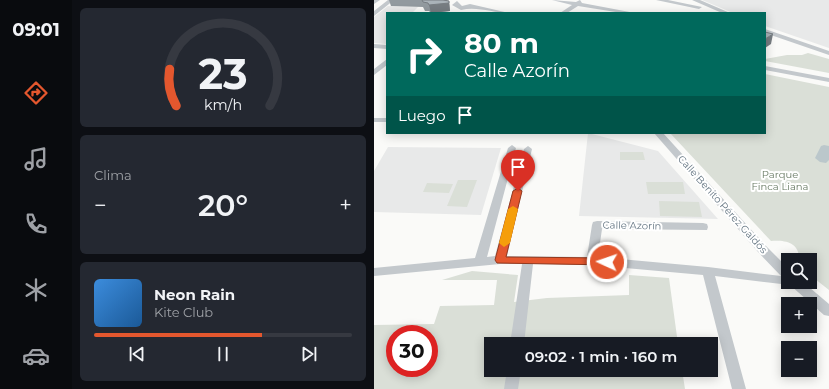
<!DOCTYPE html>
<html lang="es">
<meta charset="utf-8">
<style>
body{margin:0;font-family:Montserrat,sans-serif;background:#242831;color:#f1f3f6;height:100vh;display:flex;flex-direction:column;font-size:15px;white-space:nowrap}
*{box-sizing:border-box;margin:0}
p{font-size:13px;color:#9ea1a6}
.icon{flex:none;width:22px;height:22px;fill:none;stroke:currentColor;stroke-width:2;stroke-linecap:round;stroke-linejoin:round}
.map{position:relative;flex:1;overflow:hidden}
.details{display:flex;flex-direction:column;gap:8px;padding:8px;background:#0d0f14;width:302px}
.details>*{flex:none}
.banner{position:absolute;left:12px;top:12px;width:380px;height:122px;border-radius:0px;box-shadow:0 2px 10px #0003;background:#00695c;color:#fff;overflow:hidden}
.buttons{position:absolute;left:407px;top:253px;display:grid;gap:8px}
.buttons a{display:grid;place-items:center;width:36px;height:36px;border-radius:0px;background:#171b24;box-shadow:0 2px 10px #0003;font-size:20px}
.speed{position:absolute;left:12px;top:325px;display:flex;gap:8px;font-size:20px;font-weight:700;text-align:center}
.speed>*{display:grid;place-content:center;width:52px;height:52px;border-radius:50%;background:#171b24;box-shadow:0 2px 10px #0003;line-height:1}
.speed .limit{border:6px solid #d22;background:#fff;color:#111}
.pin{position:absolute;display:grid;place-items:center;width:34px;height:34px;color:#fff;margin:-41px -17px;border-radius:50% 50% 50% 0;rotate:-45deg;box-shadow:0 0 4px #0007}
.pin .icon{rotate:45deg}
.me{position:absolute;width:44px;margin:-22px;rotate:273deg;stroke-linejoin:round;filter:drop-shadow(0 0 3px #0008)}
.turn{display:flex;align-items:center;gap:14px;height:84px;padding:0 12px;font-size:18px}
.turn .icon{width:52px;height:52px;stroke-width:2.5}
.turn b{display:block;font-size:28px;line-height:34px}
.then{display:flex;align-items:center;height:38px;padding:0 12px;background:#0003;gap:8px;font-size:15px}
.big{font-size:30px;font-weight:600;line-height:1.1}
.details .tile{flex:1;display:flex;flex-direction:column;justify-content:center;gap:6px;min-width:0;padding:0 14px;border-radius:6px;background:#242831}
.details .dial{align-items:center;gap:0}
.dial svg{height:104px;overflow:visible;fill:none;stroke:#363941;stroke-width:7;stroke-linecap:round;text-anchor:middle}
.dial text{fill:#f1f3f6;stroke:none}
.song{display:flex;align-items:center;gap:12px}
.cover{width:48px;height:48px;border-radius:6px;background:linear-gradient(135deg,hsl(210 70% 55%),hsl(210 70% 35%))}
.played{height:4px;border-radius:2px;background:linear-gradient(90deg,#e4572e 65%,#363941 65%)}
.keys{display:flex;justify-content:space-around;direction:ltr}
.heat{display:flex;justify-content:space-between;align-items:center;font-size:22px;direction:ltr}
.trip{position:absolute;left:110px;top:337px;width:234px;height:40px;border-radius:0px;background:#171b24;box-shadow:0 2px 10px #0003;font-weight:600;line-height:40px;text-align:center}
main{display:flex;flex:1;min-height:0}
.menu{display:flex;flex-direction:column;width:72px;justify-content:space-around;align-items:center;background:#090b0e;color:#9ea1a6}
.menu .icon{width:28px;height:28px}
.menu .active{color:#e4572e}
.menu b{font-size:18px;color:#f1f3f6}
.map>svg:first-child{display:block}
.built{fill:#e8e9e9}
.green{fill:#dadfd7;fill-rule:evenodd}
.water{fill:#bbc7cb}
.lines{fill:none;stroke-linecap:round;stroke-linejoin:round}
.minor{fill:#c3c8cc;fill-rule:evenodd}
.wall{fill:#929a9f}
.shaded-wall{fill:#777d82}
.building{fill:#aab3b9;stroke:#777d82}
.route{fill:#e4572e;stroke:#94391e}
.slow{fill:#f59e0b}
.labels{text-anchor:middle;stroke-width:4;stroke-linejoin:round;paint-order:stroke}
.park-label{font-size:10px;fill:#687a64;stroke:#fff}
.street-label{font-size:10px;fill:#657683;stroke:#fff}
</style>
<main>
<nav class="menu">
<b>09:01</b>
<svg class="icon active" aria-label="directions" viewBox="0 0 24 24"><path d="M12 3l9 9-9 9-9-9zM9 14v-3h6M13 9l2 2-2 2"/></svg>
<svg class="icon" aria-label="music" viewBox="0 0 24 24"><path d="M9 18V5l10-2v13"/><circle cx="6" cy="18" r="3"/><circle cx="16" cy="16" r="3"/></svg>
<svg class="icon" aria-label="phone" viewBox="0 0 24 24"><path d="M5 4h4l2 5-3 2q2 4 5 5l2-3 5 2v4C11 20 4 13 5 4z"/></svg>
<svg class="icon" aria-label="climate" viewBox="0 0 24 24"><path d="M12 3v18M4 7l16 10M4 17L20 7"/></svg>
<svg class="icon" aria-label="car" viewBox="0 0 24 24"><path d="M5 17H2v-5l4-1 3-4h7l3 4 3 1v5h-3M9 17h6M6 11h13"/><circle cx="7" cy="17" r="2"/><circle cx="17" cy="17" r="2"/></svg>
</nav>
<section class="details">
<div class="tile dial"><svg viewBox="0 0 100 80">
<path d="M14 69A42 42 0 1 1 86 69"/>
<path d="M14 69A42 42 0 0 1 9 41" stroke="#e4572e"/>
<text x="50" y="56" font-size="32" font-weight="700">23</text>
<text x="50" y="72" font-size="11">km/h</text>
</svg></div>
<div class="tile"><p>Clima</p>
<div class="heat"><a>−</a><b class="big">20°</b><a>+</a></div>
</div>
<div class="tile">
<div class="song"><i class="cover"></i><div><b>Neon Rain</b><p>Kite Club</p></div></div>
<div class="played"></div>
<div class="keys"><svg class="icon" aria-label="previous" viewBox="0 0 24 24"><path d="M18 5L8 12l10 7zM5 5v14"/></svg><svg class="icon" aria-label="pause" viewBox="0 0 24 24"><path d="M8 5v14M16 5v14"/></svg><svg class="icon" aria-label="next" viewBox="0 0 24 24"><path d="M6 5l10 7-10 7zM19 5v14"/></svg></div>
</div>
</section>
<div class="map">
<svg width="455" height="389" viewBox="0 0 455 389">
<rect width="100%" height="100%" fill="#fafaf8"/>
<path class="built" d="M 328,0 L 455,0 L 455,48 L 391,26 L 391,13 L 359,13 Z
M 14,6 L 44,7 L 38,13 L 13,13 L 13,44 L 0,43 L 0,17 Z
M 214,133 L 284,151 L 344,219 L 205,216 Z
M 14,147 L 127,148 L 107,215 L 0,212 L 0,171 Z"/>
<path class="green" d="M 434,53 L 455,59 L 455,73 L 391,61 L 391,59 L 413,55 L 428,55 Z
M 391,74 L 455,87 L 455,290 L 436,275 L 436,260 L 421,260 L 425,257 C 424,242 410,240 397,241 L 296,133 L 391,133 Z
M 246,152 L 269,152 L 271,160 L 246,160 Z
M 84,180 L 103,180 L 93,207 L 73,206 Z
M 272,182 L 309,182 L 311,194 L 274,194 Z
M 53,183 L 79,184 L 75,193 L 49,192 Z
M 285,201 L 325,202 L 328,217 L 286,216 Z
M 98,271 L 144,275 L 140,302 L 173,298 L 255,295 L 255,275 L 295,278 L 304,344 L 117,344 L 117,370 L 308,370 L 311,389 L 0,389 L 0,325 L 60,324 L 66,306 L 120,305 L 123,280 L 68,280 ZM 21,334 L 55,334 L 55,368 L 21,368 Z"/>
<path class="water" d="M 450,145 L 455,146 L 455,160 L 452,163 L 446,162 L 441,158 L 447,146 Z"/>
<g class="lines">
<path class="minor" d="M 0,0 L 6,0 L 0,4 Z
M 14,0 L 20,0 L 0,16 L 0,11 Z
M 178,0 L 202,2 L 206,0 L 208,3 L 261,13 L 248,13 L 204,6 L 193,13 L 186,13 L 198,5 Z
M 282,0 L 294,0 L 328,7 L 325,9 Z
M 318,0 L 326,0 L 356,13 L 348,13 Z
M 83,1 L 88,6 L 96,4 L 135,13 C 119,13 103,6 87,10 L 78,5 Z
M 391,29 L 455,51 L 455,55 L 391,33 Z
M 0,44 L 13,45 L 13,49 L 0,48 Z
M 13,59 L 13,65 L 0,75 L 0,69 Z
M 391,66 L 455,78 L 455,82 L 391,70 Z
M 0,118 L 13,118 L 13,122 L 0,122 Z
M 280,133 L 289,133 L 393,247 L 414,268 L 414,282 L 429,282 L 455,304 L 455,316 L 450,315 L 416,285 L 341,276 L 372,389 L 358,389 L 329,275 L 218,265 L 159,264 L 150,344 L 136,344 L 148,264 L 126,264 L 0,276 L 0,268 L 101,258 L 134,148 L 138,145 L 142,148 L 113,257 L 121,256 L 150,149 L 154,146 L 158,149 L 133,256 L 213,257 L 218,225 L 219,222 L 223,221 L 329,223 L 333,224 L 334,227 L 333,230 L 228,229 L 224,257 L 334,267 L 407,276 L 385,253 Z
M 133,370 L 147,370 L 144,389 L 130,389 Z"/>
</g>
<path class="wall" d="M 15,0 L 71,0 L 75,1 L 76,11 L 57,13 L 55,11 L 51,11 L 49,7 L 17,6 Z"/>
<path class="shaded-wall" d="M 75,1 L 76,11 L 57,13 L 55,5 Z
M 399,34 L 397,44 L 391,48 L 391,39 Z"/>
<path class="building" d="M 48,0 L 69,0 L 75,1 L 75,3 L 55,5 L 54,3 L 49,2 Z
M 391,32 L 399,34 L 391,39 Z"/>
<path class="route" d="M 144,188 L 148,191 L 132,257 L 233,258 L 237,259 L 238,262 L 237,265 L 123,263 L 121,260 L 139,191 Z"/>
<path class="slow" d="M 139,206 L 144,209 L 136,243 L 130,247 L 125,243 L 134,209 Z"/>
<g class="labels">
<g class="park-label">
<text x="406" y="178">Parque<tspan x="406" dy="12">Finca Liana</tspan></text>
</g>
<g class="street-label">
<text transform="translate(349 204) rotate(48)" y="4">Calle Benito Pérez Galdós</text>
<text transform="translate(258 225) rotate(1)" y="4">Calle Azorín</text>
</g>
</g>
</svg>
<div class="buttons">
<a><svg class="icon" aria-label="search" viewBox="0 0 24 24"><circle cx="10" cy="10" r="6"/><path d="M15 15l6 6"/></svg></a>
<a>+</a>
<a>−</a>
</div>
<div class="speed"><div class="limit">30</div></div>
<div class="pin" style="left:144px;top:191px;background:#d93025"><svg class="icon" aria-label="arrive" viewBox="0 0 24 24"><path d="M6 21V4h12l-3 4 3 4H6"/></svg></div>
<svg class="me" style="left:233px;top:262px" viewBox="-20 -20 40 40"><circle r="17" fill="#e4572e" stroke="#fff" stroke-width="3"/><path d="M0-11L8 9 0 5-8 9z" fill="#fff"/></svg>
<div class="trip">09:02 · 1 min · 160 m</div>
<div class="banner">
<div class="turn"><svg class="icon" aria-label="right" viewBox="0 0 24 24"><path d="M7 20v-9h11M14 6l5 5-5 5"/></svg><div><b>80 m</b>Calle Azorín</div></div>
<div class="then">Luego<svg class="icon" aria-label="arrive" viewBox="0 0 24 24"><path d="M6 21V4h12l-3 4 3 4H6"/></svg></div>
</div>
</div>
</main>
